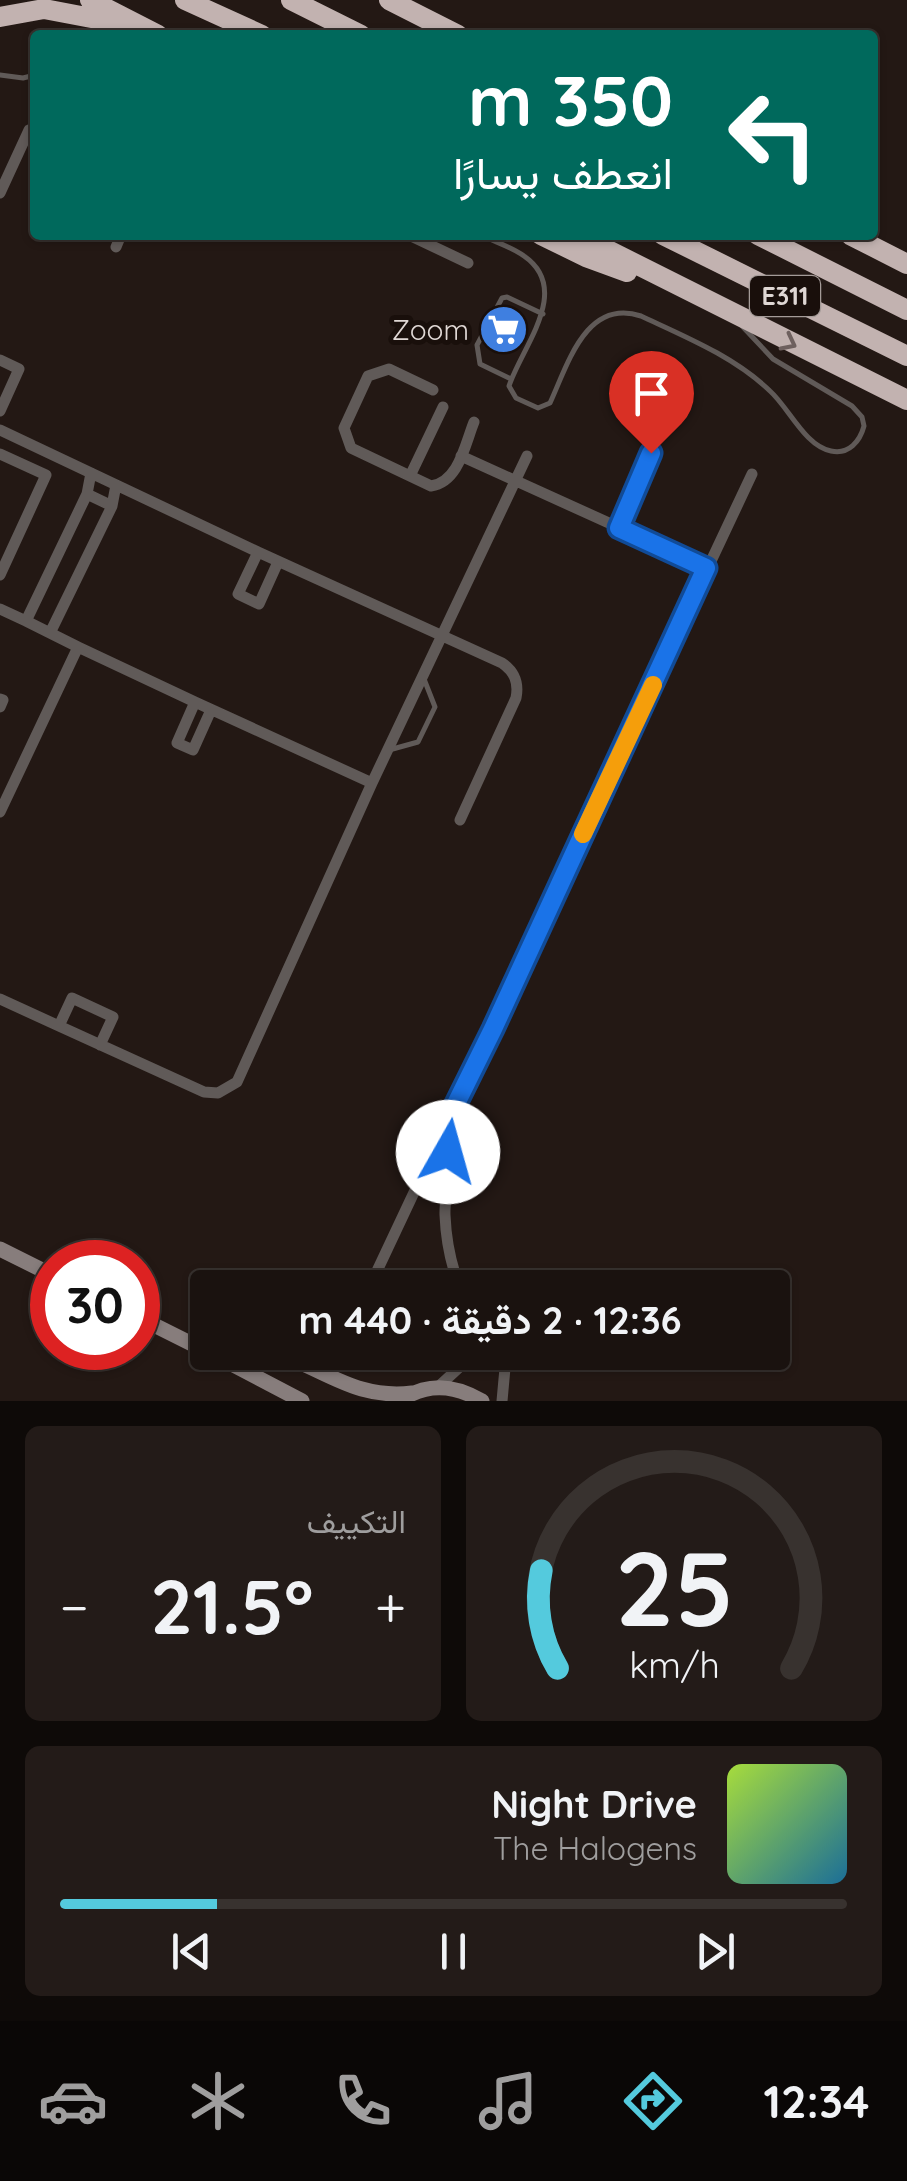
<!DOCTYPE html>
<html lang="ar">
<meta charset="utf-8">
<style>
body{margin:0;font-family:Quicksand,Vazirmatn,sans-serif;background:#231b18;color:#f1f3f6;direction:rtl;height:100vh;display:flex;flex-direction:column;font-size:38px;white-space:nowrap}
*{box-sizing:border-box;margin:0}
p{font-size:32px;color:#9f9e9e}
.icon{flex:none;width:55px;height:55px;fill:none;stroke:currentColor;stroke-width:2;stroke-linecap:round;stroke-linejoin:round}
.map{position:relative;height:1401px;overflow:hidden;direction:ltr}
.details{display:flex;flex-direction:column;gap:25px;padding:25px;background:#0e0a08;flex:1}
.details>*{flex:none}
.banner{position:absolute;left:30px;top:30px;width:848px;height:210px;border-radius:10px;box-shadow:0 2px 8px #0004,0 0 0 2px #38322f;direction:rtl;background:#00695c;color:#fff;overflow:hidden}
.speed{position:absolute;left:30px;top:1240px;display:flex;gap:20px;font-size:50px;font-weight:700;text-align:center}
.speed>*{display:grid;place-content:center;width:130px;height:130px;border-radius:50%;background:#1a120f;box-shadow:0 2px 8px #0004,0 0 0 2px #38322f;line-height:1}
.speed .limit{border:15px solid #d22;background:#fff;color:#111}
.pin{position:absolute;display:grid;place-items:center;width:85px;height:85px;color:#fff;margin:-102px -42px;border-radius:50% 50% 50% 0;rotate:-45deg;box-shadow:0 0 10px #0007}
.pin .icon{rotate:45deg}
.me{position:absolute;width:110px;margin:-55px;rotate:7deg;stroke-linejoin:round;filter:drop-shadow(0 0 8px #0008)}
.turn{display:flex;align-items:center;gap:35px;height:210px;padding:0 40px;font-size:45px}
.turn .icon{width:130px;height:130px;stroke-width:2.5}
.turn b{display:block;font-size:70px;line-height:85px}
.big{font-size:75px;font-weight:700;line-height:1.1}
.details .widget{flex:1;display:flex;flex-direction:column;justify-content:center;gap:15px;min-width:0;padding:0 35px;border-radius:15px;background:#231b18}
.details .dial{align-items:center;gap:0}
.dial svg{height:260px;overflow:visible;fill:none;stroke:#38322f;stroke-width:7;stroke-linecap:round;text-anchor:middle}
.dial text{fill:#f1f3f6;stroke:none}
.song{display:flex;align-items:center;gap:30px}
.cover{width:120px;height:120px;border-radius:15px;background:linear-gradient(135deg,hsl(80 70% 55%),hsl(200 70% 35%))}
.played{height:10px;border-radius:5px;background:linear-gradient(90deg,#54cadd 20%,#38322f 20%)}
.keys{display:flex;justify-content:space-around;direction:ltr}
.heat{display:flex;justify-content:space-between;align-items:center;font-size:55px;direction:ltr}
.details .tiles{flex:1;display:grid;gap:25px;grid-template-columns:1fr 1fr}
.widget:last-child{grid-column:span 2}
.trip{position:absolute;left:190px;top:1270px;width:600px;height:100px;border-radius:10px;background:#1a120f;box-shadow:0 2px 8px #0004,0 0 0 2px #38322f;font-weight:700;line-height:100px;text-align:center;direction:rtl}
.menu{display:flex;height:160px;justify-content:space-around;align-items:center;background:#0a0706;color:#9f9e9e}
.menu .icon{width:70px;height:70px}
.menu .current{color:#54cadd}
.menu b{font-size:45px;color:#f1f3f6}
.map>svg:first-child{display:block}
.lines{fill:none;stroke-linecap:round;stroke-linejoin:round}
.lane{stroke:#605a58;stroke-width:5}
.street{stroke:#605a58;stroke-width:11}
.secondary{stroke:#877d7c;stroke-width:15}
.highway{stroke:#c2b2b0;stroke-width:20}
.oneway{stroke:#6e605e}
.route-casing{stroke:#114b97;stroke-width:25}
.route{stroke:#1a73e8;stroke-width:18}
.slow{stroke:#f59e0b;stroke-width:18}
.labels{text-anchor:middle;stroke-width:10;stroke-linejoin:round;paint-order:stroke}
.shield{fill:#190f0b;stroke:#a49b98;stroke-width:2.5}
.shield-label{font-size:25px;font-weight:bold;fill:#dfd7d4}
.poi-label{font-size:28px;fill:#dfd7d4;stroke:#190f0b;text-anchor:end}
</style>
<div class="map">
<svg width="907" height="1401" viewBox="0 0 907 1401">
<rect width="100%" height="100%" fill="#231814"/>
<g class="lines">
<path class="lane" d="M 0,75 L 23,78 L 35,75
M 481,235 C 495,242 512,247 524,256 C 573,290 521,348 509,386 L 516,398 L 538,408 L 550,403 C 568,364 586,298 641,316 C 686,337 735,357 770,391 C 789,408 805,446 831,451 C 849,455 860,441 864,426 L 862,417 L 852,406 L 773,359 L 742,326
M 511,379 L 480,364 L 477,345 L 502,298 L 507,297 L 543,314
M 389,750 L 418,742 L 435,707 L 424,679"/>
<path class="street" d="M 0,193 L 29,130 L 35,128
M 409,235 L 468,263
M 116,247 L 121,235
M 0,360 L 19,369 L 0,411
M 433,390 L 389,369 L 368,376 L 344,428 L 351,448 L 431,486 C 459,482 465,444 474,422
M 0,430 L 258,552
M 0,454 L 46,475 L 0,575
M 461,456 L 706,567
M 91,473 L 87,494 L 112,506
M 410,476 L 443,407
M 619,528 L 651,453
M 278,562 L 259,604 L 238,594 L 258,552 L 502,663 C 515,672 519,683 516,698 L 460,820
M 0,609 L 26,621
M 50,633 L 26,621 L 87,494
M 78,647 L 195,702
M 0,699 L 3,700 L 0,707
M 211,710 L 193,750 L 177,743 L 195,702 C 254,729 313,756 372,783
M 0,812 L 78,647 L 50,633 L 112,506 L 116,485
M 0,999 L 59,1026
M 100,1045 L 113,1017 L 72,998 L 59,1026 L 204,1092 L 218,1093 L 237,1082 L 372,783 L 527,456
M 440,1136 C 457,1155 444,1191 445,1215 C 446,1240 451,1265 460,1288
M 369,1288 L 752,474
M 494,1352 L 505,1368 L 502,1401
M 314,1370 L 336,1352
M 438,1387 L 476,1352"/>
<path class="secondary" d="M 0,1249 L 52,1275
M 138,1317 L 208,1352
M 209,1352 L 302,1401
M 272,1352 C 323,1367 354,1400 412,1393
M 406,1397 C 432,1382 457,1386 482,1401"/>
<path class="highway" d="M 90,0 L 158,35
M 185,0 L 262,35
M 291,0 L 361,35
M 389,0 L 458,35
M 0,17 L 44,9 L 144,28
M 541,235 L 586,257 L 627,272
M 578,235 L 907,400
M 663,235 L 907,356
M 758,235 L 907,310
M 850,235 L 907,264"/>
</g>
<defs><path id="oneway-chevron" d="M-2-3.5L2.5 0L-2 3.5" fill="none" stroke-width="1.6" stroke-linecap="round" stroke-linejoin="round" transform="scale(2.5)"/></defs>
<use class="oneway" href="#oneway-chevron" transform="translate(789 343) rotate(27)"/>
<g class="lines">
<defs>
<path id="route" d="M 448,1152 L 440,1136 L 493,1029 L 706,568 L 619,528 L 651,453"/>
</defs>
<use href="#route" class="route-casing"/>
<use href="#route" class="route"/>
<path class="slow" d="M 583,834 L 653,685"/>
</g>
<defs>
<symbol id="supermarket-disc" viewBox="-11 -11 22 22"><circle r="9.5" fill="#3f7fe0" stroke="#190f0b"/><path d="M-6-5.5h2.5l.6 2H6L4.5 2H-2.5L-4.4-4H-6ZM-1.5 3.2a1.3 1.3 0 1 0 .1 0ZM3 3.2a1.3 1.3 0 1 0 .1 0Z" fill="#fff"/></symbol>
</defs>
<g fill-rule="evenodd">
<use href="#supermarket-disc" x="476" y="302" width="55" height="55"/>
</g>
<g class="labels">
<rect class="shield" x="750" y="276" width="70" height="40" rx="8"/>
<g class="shield-label">
<text x="785" y="305">E311</text>
</g>
<g class="poi-label">
<text x="469" y="340">Zoom</text>
</g>
</g>
</svg>
<div class="speed"><div class="limit">30</div></div>
<div class="pin" style="left:651px;top:453px;background:#d93025"><svg class="icon" aria-label="arrive" viewBox="0 0 24 24"><path d="M6 21V4h12l-3 4 3 4H6"/></svg></div>
<svg class="me" style="left:448px;top:1152px" viewBox="-20 -20 40 40"><circle r="19" fill="#fff"/><path d="M0-13L10 11 0 6-10 11z" fill="#1a73e8"/></svg>
<div class="trip">12:36 · 2 دقيقة · 440 m</div>
<div class="banner">
<div class="turn"><svg class="icon" aria-label="left" viewBox="0 0 24 24"><path d="M17 20v-9H6M10 6l-5 5 5 5"/></svg><div><b>350 m</b>انعطف يسارًا</div></div>
</div>
</div>
<section class="details">
<div class="tiles">
<div class="widget dial"><svg viewBox="0 0 100 80">
<path d="M14 69A42 42 0 1 1 86 69"/>
<path d="M14 69A42 42 0 0 1 9 39" stroke="#54cadd"/>
<text x="50" y="56" font-size="32" font-weight="700">25</text>
<text x="50" y="72" font-size="11">km/h</text>
</svg></div>
<div class="widget"><p>التكييف</p>
<div class="heat"><a>−</a><b class="big">21.5°</b><a>+</a></div>
</div>
<div class="widget">
<div class="song"><i class="cover"></i><div><b>Night Drive</b><p>The Halogens</p></div></div>
<div class="played"></div>
<div class="keys"><svg class="icon" aria-label="previous" viewBox="0 0 24 24"><path d="M18 5L8 12l10 7zM5 5v14"/></svg><svg class="icon" aria-label="pause" viewBox="0 0 24 24"><path d="M8 5v14M16 5v14"/></svg><svg class="icon" aria-label="next" viewBox="0 0 24 24"><path d="M6 5l10 7-10 7zM19 5v14"/></svg></div>
</div>
</div>
</section>
<nav class="menu">
<b>12:34</b>
<svg class="icon current" aria-label="directions" viewBox="0 0 24 24"><path d="M12 3l9 9-9 9-9-9zM9 14v-3h6M13 9l2 2-2 2"/></svg>
<svg class="icon" aria-label="music" viewBox="0 0 24 24"><path d="M9 18V5l10-2v13"/><circle cx="6" cy="18" r="3"/><circle cx="16" cy="16" r="3"/></svg>
<svg class="icon" aria-label="phone" viewBox="0 0 24 24"><path d="M5 4h4l2 5-3 2q2 4 5 5l2-3 5 2v4C11 20 4 13 5 4z"/></svg>
<svg class="icon" aria-label="climate" viewBox="0 0 24 24"><path d="M12 3v18M4 7l16 10M4 17L20 7"/></svg>
<svg class="icon" aria-label="car" viewBox="0 0 24 24"><path d="M5 17H2v-5l4-1 3-4h7l3 4 3 1v5h-3M9 17h6M6 11h13"/><circle cx="7" cy="17" r="2"/><circle cx="17" cy="17" r="2"/></svg>
</nav>
